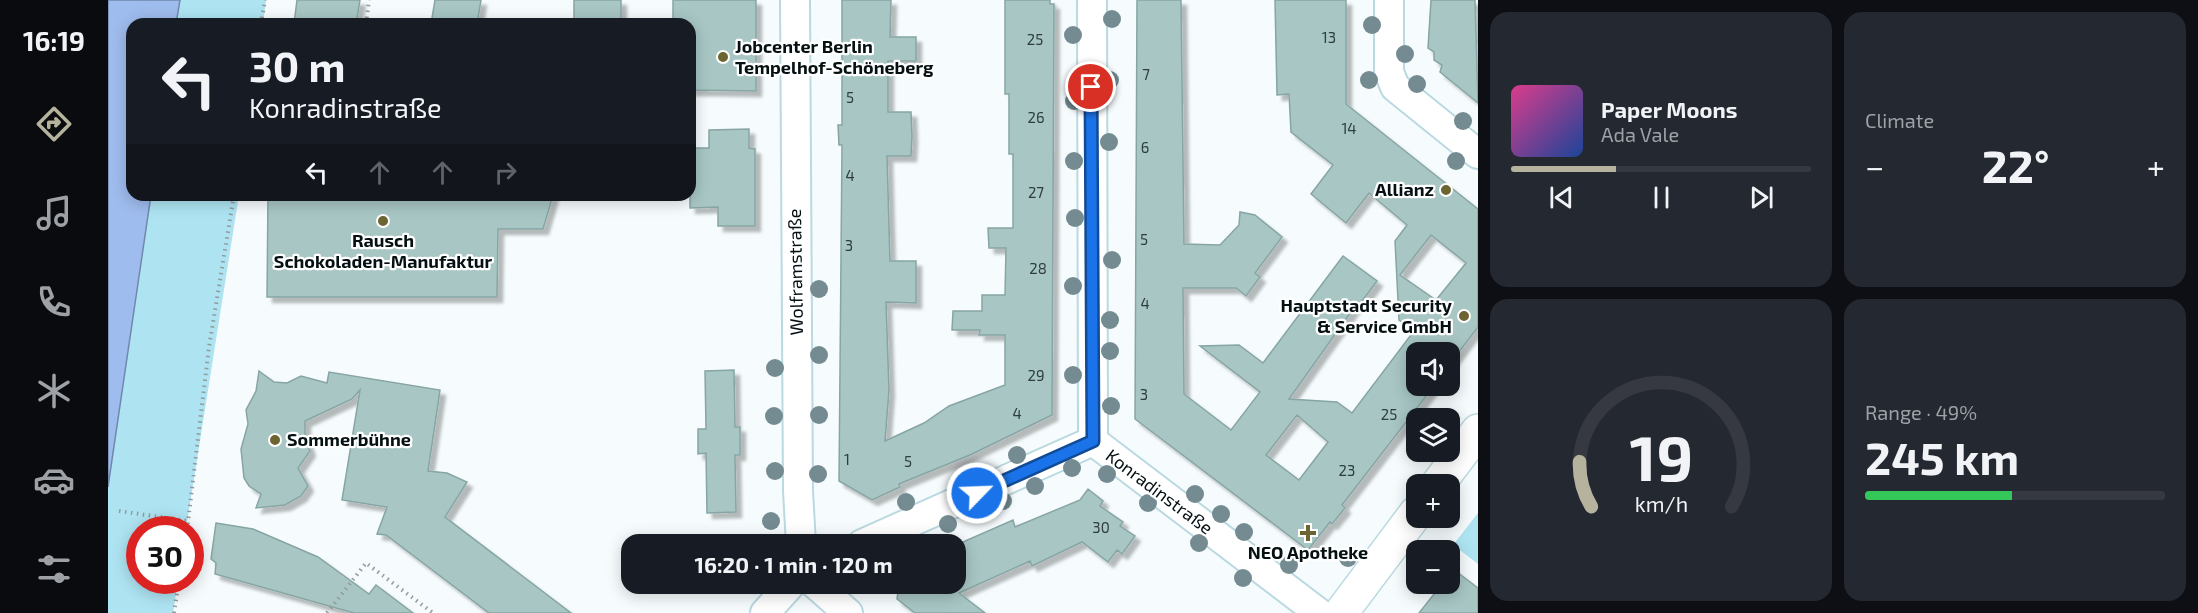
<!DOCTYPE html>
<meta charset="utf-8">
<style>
body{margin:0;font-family:"Exo 2",sans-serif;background:#242831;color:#f1f3f6;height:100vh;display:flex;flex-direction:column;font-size:22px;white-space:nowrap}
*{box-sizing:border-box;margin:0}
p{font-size:20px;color:#9ea1a6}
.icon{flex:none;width:33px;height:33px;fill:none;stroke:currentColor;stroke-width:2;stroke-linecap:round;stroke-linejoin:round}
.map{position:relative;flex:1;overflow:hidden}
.panel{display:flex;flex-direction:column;gap:12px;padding:12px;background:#0d0f14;width:720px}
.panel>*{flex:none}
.guide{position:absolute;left:18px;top:18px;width:570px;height:183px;border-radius:18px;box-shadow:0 3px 15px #0003;background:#171b24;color:#f1f3f6;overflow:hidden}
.fabs{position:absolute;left:1298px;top:342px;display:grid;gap:12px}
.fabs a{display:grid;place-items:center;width:54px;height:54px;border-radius:12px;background:#171b24;box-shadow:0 3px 15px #0003;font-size:30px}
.speed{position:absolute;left:18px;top:516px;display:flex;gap:12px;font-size:30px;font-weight:700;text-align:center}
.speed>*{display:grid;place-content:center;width:78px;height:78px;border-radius:50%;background:#171b24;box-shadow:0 3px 15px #0003;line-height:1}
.speed .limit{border:9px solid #d22;background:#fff;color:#111}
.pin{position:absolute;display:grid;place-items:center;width:51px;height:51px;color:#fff;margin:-26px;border:3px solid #fff;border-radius:50%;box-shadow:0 2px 6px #0007}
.me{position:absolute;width:66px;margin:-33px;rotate:66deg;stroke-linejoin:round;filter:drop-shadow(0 0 4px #0008)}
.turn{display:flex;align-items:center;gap:21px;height:126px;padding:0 24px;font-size:27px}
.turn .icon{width:78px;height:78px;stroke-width:2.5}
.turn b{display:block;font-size:42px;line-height:51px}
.lanes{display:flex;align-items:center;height:57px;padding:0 24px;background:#0003;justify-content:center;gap:30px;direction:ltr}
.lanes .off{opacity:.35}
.big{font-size:45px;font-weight:700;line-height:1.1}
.panel .card{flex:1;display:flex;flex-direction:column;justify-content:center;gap:9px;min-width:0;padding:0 21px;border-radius:18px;background:#242831}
.panel .dial{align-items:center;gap:0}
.dial svg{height:156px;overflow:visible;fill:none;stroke:#363941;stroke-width:7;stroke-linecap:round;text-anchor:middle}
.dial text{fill:#f1f3f6;stroke:none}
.song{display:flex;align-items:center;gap:18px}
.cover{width:72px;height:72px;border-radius:9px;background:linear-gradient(135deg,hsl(330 70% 55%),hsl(220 70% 35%))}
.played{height:6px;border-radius:3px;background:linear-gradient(90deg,#b5b39d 35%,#363941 35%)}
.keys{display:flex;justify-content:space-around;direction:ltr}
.heat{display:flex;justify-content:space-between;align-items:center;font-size:33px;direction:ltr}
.charge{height:9px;border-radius:4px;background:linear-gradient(90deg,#34c759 49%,#363941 0)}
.panel .tiles{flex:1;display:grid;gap:12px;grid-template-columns:repeat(2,1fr)}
.trip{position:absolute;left:513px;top:534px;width:345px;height:60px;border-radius:18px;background:#171b24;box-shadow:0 3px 15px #0003;font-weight:700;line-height:60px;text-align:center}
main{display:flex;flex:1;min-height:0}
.menu{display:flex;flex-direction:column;width:108px;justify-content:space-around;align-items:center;background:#090b0e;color:#9ea1a6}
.menu .icon{width:42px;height:42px}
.menu .current{color:#b5b39d}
.menu b{font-size:27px;color:#f1f3f6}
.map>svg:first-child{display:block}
.green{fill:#aee4f2}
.water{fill:#9fbcee;stroke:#7188ac;stroke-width:1.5}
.building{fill:#a7c6c4;stroke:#87a5a4;stroke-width:1.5;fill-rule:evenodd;filter:url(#shadow)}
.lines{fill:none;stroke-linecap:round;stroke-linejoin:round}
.minor-casing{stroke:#bad9e0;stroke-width:32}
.secondary-casing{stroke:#bad9e0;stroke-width:36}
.path{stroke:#939b9d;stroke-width:4;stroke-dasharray:1.5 4.5;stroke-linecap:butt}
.minor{stroke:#fff;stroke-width:28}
.secondary{stroke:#fff;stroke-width:33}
.tree{fill:#748b91}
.route-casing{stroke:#114b97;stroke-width:15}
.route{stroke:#1a73e8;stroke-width:10}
.poi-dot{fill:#6c6431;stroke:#fff;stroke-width:2}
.labels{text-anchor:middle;stroke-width:4.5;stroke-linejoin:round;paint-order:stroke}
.number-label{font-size:15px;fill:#2e3e3e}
.poi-label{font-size:18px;font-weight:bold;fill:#051012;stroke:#fff;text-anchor:start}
.street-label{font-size:18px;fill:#051012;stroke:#fff}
</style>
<main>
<nav class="menu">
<b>16:19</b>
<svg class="icon current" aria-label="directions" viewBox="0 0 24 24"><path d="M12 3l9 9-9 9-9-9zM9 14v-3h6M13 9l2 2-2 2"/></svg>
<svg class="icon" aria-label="music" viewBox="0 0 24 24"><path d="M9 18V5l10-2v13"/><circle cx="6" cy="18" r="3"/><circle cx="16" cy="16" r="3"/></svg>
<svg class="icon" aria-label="phone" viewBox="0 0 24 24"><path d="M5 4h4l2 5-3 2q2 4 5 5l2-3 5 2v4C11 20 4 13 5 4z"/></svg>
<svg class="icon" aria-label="climate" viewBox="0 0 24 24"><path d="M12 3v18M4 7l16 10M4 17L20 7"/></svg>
<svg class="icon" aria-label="car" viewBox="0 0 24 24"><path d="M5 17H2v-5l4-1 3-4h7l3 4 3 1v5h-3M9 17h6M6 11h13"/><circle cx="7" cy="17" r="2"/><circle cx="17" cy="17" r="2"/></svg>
<svg class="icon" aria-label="filters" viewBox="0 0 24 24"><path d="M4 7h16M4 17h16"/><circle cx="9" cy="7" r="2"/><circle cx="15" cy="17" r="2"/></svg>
</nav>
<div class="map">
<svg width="1370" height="613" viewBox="0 0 1370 613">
<defs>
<filter id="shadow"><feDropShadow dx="5.5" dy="5.5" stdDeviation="1.5" flood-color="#0004"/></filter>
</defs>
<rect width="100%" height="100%" fill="#f6fcfe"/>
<path class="green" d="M 72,0 L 158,0 L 155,24 L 68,24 Z
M 43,195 L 131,195 L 78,529 L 32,530 L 32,580 L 70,581 L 65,613 L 0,613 L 0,487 Z
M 1370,513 L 1370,564 L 1345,545 Z"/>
<path class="water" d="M 0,0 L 72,0 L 68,24 L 24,24 L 24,195 L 43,195 L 0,487 Z"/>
<path class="building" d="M 189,0 L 252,0 L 248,24 L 186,24 Z
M 327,0 L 373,0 L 369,24 L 323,24 Z
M 466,0 L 513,0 L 513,24 L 466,24 Z
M 565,0 L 648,0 L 648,91 L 582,90 L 582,24 L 565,24 Z
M 734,0 L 783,0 L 782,37 L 808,37 L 808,61 L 780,61 L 780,112 L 803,112 L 804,136 L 803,156 L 779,156 L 782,261 L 808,261 L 808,303 L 778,302 L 781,390 L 777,441 L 816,423 L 841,406 L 897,385 L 897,335 L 871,335 L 872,330 L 844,330 L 845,311 L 874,311 L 874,295 L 897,295 L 898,248 L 881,248 L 880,228 L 905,228 L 905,154 L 901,154 L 901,94 L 897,94 L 897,0 L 942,0 L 942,4 L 946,4 L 944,415 L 862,455 L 791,484 L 792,487 L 764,500 L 731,481 L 734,145 L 731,145 L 730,125 L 734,125 Z
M 1029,0 L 1073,0 L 1076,244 L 1112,245 L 1131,225 L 1132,212 L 1147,215 L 1174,237 L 1147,273 L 1152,277 L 1138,296 L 1128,288 L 1075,288 L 1076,394 L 1123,430 L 1152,392 L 1092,346 L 1131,345 L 1155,363 L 1235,256 L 1269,281 L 1252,304 L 1250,302 L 1181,399 L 1229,402 L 1244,413 L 1306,331 L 1291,320 L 1287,241 L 1299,225 L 1261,193 L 1238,223 L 1203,194 L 1225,165 L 1183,132 L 1181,94 L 1169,95 L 1167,0 L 1238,0 L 1238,104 L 1370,209 L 1370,327 L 1341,365 L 1341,352 L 1308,352 L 1308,386 L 1326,386 L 1234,505 L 1237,508 L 1224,524 L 1222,522 L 1200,550 L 1027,419 ZM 1323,235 L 1358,263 L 1328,300 L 1292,275 ZM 1189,415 L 1220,442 L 1191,480 L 1158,455 Z
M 1323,0 L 1367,0 L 1370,103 L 1332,72 L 1334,65 L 1326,60 L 1326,52 L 1320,48 Z
M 641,129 L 641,148 L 647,149 L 647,226 L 610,226 L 610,207 L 582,208 L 582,148 L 601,148 L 601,130 Z
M 160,195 L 445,195 L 435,229 L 390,229 L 389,297 L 159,297 Z
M 626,370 L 627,427 L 632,427 L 632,455 L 627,455 L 628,512 L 599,513 L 598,453 L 590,454 L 590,429 L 598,429 L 597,371 Z
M 151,371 L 166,382 L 179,383 L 193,376 L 219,383 L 221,372 L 332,390 L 320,471 L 339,473 L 359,482 L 337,517 L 463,613 L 381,613 L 278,535 L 269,534 L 279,507 L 234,500 L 252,390 L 244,399 L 197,421 L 197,437 L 202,451 L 190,468 L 200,486 L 193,496 L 177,505 L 148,508 L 153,494 L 141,486 L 136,478 L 133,449 L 140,424 L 138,410 L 148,391 Z
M 980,489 L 995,501 L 992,506 L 1015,522 L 1012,526 L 1027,536 L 1014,554 L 1009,550 L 1000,562 L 974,542 L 924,566 L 922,561 L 851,593 L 877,613 L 807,613 L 789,599 L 791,584 L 838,584 L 848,590 L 848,545 L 905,520 L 907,527 L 972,500 Z
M 108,523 L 145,529 L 210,557 L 261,594 L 268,585 L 305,613 L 246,613 L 107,574 L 108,563 L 103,559 Z
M 1345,569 L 1370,588 L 1370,613 L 1311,613 L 1334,584 L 1341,584 L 1341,574 Z"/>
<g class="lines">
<defs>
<path id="minor" d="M 687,0 L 690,491 L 693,544
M 984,0 L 985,441
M 1281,0 L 1281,72 L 1287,87 L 1370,154
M 985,441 L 1211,613
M 754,544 L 985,441
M 707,584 L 740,613
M 657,613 L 683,584"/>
<path id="secondary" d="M 1330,484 L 1370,431
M 1233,613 L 1308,513"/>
</defs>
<use href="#minor" class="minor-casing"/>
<use href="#secondary" class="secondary-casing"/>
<path class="path" d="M 153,24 L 157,0
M 258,24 L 261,0
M 11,511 L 80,521
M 79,530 L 101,347 L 126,195
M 66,613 L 71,580
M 219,613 L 258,563 L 325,613"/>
<use href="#minor" class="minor"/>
<use href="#secondary" class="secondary"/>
</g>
<g class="tree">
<circle cx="1004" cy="19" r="9"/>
<circle cx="1264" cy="25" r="9"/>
<circle cx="965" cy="35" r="9"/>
<circle cx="1297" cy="54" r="9"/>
<circle cx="1002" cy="80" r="9"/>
<circle cx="1261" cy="80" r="9"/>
<circle cx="1309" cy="84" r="9"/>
<circle cx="966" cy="101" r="9"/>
<circle cx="1355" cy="121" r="9"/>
<circle cx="1001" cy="142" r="9"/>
<circle cx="966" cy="161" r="9"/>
<circle cx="1348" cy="161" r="9"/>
<circle cx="967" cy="218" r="9"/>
<circle cx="1004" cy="260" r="9"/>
<circle cx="965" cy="286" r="9"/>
<circle cx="711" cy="289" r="9"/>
<circle cx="1002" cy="320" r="9"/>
<circle cx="1002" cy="351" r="9"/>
<circle cx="711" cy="355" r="9"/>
<circle cx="667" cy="368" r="9"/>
<circle cx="965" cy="375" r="9"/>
<circle cx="1003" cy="406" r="9"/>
<circle cx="711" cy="415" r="9"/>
<circle cx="666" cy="416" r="9"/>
<circle cx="909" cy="455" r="9"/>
<circle cx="964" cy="468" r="9"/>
<circle cx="667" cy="471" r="9"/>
<circle cx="710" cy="474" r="9"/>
<circle cx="999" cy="474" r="9"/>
<circle cx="853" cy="480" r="9"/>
<circle cx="927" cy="486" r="9"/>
<circle cx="1087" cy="494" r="9"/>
<circle cx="895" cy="501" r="9"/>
<circle cx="798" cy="502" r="9"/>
<circle cx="1040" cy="503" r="9"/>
<circle cx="1113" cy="514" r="9"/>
<circle cx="663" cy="521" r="9"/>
<circle cx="840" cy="524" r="9"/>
<circle cx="1136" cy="532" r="9"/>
<circle cx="1091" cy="543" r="9"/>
<circle cx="1240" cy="558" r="9"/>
<circle cx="1181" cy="565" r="9"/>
<circle cx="1135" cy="578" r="9"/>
</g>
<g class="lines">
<defs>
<path id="route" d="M 869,493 L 985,441 L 983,87"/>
</defs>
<use href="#route" class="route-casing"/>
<use href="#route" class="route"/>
</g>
<g class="poi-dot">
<circle cx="615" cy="57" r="6"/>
<circle cx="1338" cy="190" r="6"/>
<circle cx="275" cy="221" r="6"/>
<circle cx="1356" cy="316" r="6"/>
<circle cx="167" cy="440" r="6"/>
<path d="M1197 524h6v6h6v6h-6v6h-6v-6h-6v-6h6z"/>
</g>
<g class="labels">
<g class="number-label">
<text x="1221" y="43">13</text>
<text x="927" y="45">25</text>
<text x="1038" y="80">7</text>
<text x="742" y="103">5</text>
<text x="928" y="123">26</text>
<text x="1241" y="134">14</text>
<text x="1037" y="153">6</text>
<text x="742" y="181">4</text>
<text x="928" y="198">27</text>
<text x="1036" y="245">5</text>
<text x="741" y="251">3</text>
<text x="930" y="274">28</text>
<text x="1037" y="309">4</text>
<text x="928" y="381">29</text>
<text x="1036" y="400">3</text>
<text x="909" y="419">4</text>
<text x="1281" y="420">25</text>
<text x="739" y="465">1</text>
<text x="800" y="467">5</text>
<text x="1239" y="476">23</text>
<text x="993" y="533">30</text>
</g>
<g class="poi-label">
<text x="627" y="53">Jobcenter Berlin<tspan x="627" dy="21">Tempelhof-Schöneberg</tspan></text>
<text x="1326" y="196" text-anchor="end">Allianz</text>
<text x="275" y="247" text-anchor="middle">Rausch<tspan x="275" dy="21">Schokoladen-Manufaktur</tspan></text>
<text x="1344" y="312" text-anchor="end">Hauptstadt Security<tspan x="1344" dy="21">&amp; Service GmbH</tspan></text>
<text x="179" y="446">Sommerbühne</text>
<text x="1200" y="559" text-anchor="middle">NEO Apotheke</text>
</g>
<g class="street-label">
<text transform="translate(688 272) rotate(-91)" y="6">Wolframstraße</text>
<text transform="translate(1051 492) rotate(37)" y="6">Konradinstraße</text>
</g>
</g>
</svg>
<div class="fabs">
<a><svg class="icon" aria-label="sound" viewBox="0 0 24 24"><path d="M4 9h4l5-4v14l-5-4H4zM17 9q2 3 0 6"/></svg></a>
<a><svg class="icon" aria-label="layers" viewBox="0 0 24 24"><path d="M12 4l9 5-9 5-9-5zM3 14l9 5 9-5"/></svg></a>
<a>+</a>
<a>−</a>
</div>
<div class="speed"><div class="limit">30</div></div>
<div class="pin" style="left:983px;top:87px;background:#d93025"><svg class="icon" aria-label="arrive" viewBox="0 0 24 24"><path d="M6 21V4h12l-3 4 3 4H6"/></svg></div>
<svg class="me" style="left:869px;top:493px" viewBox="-20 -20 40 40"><circle r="17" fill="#1a73e8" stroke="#fff" stroke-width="3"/><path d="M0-11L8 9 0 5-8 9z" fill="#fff"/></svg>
<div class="trip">16:20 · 1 min · 120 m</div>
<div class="guide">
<div class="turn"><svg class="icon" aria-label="left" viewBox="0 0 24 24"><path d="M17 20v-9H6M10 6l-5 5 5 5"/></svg><div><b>30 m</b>Konradinstraße</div></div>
<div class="lanes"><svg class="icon" aria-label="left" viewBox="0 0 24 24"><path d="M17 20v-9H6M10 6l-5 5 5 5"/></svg><svg class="icon off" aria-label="ahead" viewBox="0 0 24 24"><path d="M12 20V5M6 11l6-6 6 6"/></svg><svg class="icon off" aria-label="ahead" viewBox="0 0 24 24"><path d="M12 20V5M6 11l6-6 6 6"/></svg><svg class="icon off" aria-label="right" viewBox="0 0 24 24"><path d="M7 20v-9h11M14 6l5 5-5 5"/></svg></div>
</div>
</div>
<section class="panel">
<div class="tiles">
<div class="card">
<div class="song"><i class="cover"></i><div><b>Paper Moons</b><p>Ada Vale</p></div></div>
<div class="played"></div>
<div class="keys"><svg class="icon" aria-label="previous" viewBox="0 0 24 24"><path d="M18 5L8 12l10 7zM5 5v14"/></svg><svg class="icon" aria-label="pause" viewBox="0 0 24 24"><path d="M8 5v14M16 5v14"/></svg><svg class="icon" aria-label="next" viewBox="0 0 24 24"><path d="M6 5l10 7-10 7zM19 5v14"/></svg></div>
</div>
<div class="card"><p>Climate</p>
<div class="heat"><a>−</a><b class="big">22°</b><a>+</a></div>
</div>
<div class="card dial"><svg viewBox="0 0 100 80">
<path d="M14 69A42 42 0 1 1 86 69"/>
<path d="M14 69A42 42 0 0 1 8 46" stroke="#b5b39d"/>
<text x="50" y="56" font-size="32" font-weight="700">19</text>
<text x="50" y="72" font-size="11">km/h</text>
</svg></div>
<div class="card"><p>Range · 49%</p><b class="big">245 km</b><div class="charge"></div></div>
</div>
</section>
</main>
